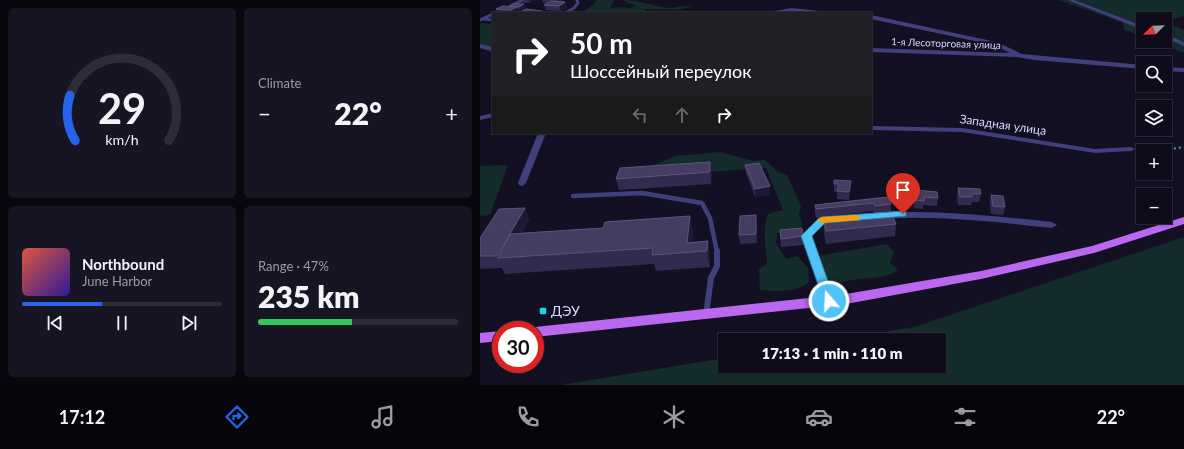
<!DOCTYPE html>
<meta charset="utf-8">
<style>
body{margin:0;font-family:Lato,sans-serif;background:#171523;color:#f1f3f6;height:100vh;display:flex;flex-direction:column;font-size:15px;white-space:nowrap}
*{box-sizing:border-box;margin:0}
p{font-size:13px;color:#9b9ba2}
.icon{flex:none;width:22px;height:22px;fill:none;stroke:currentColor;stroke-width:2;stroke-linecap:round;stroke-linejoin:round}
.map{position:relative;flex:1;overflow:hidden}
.sheet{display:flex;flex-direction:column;gap:8px;padding:8px;background:#08070e;width:480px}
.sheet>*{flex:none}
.hud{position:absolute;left:12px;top:12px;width:380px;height:122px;border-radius:0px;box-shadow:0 1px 3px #0004,0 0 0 1px #2e2c39;background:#202124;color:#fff;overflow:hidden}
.needle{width:26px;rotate:247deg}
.fabs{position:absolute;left:656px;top:12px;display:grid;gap:8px}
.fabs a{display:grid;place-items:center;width:36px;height:36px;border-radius:0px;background:#0e0c1a;box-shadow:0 1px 3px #0004,0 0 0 1px #2e2c39;font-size:20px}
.speed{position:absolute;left:12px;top:321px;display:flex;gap:8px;font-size:20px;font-weight:700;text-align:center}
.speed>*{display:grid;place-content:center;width:52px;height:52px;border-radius:50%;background:#0e0c1a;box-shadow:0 1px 3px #0004,0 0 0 1px #2e2c39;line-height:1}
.speed .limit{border:6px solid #d22;background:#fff;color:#111}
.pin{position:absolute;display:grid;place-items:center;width:34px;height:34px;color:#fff;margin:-41px -17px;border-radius:50% 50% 50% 0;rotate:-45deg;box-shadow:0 0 4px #0007}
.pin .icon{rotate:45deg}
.me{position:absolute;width:44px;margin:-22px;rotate:341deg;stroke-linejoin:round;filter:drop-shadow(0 0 3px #0008)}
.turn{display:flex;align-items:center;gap:14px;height:84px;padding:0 12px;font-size:18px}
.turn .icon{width:52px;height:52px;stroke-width:2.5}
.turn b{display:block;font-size:28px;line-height:34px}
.lanes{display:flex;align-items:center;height:38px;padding:0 12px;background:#0003;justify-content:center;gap:20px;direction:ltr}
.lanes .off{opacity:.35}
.big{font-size:30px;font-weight:800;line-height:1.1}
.sheet .card{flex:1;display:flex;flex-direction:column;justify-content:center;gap:6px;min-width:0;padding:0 14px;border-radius:6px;background:#171523}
.sheet .dial{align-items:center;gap:0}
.dial svg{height:104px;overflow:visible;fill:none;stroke:#2e2c39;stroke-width:7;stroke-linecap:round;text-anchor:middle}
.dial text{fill:#f1f3f6;stroke:none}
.song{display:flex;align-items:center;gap:12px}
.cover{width:48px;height:48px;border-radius:6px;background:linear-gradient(135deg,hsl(10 70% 55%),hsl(250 70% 35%))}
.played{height:4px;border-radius:2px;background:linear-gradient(90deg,#2563eb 40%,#2e2c39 40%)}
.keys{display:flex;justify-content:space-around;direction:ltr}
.heat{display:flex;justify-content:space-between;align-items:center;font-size:22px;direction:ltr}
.charge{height:6px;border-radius:3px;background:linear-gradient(90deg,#34c759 47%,#2e2c39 0)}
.sheet .tiles{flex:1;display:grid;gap:8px;grid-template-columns:repeat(2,1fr)}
.trip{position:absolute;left:238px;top:333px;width:228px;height:40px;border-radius:0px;background:#0e0c1a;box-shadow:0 1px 3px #0004,0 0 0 1px #2e2c39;font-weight:800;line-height:40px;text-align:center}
.dock{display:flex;height:64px;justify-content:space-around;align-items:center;background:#06050a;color:#9b9ba2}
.dock .icon{width:28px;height:28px}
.dock .current{color:#2563eb}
.dock b{font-size:18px;color:#f1f3f6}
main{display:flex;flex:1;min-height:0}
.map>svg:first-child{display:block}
.green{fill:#142c2b}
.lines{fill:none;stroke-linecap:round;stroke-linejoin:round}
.path{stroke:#3baba2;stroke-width:2;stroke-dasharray:2 3;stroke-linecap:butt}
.lane-far2{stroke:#41407d;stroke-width:3}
.lane-far1{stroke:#41407d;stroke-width:4.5}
.lane{stroke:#41407d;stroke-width:6}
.street{fill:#41407d;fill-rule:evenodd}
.primary{fill:#bb68f1;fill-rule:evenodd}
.wall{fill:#322b4f}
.shaded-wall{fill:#1e1836}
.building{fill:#443d61;stroke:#5b557a}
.route{fill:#4fc3f7;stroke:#337fa1}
.slow{fill:#f59e0b}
.poi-dot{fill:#16d6e7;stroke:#131023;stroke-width:1.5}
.labels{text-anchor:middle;stroke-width:4;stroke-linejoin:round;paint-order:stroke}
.far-street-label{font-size:10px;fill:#dad6fb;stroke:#131023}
.street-label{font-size:12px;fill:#dad6fb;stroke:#131023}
.near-poi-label{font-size:14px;fill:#dad6fb;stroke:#131023;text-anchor:start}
</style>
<main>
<section class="sheet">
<div class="tiles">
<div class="card dial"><svg viewBox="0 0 100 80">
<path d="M14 69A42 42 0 1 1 86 69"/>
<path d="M14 69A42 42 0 0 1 10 34" stroke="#2563eb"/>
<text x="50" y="56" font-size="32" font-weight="700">29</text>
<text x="50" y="72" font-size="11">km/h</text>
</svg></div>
<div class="card"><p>Climate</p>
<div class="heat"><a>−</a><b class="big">22°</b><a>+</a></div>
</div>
<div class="card">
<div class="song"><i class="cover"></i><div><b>Northbound</b><p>June Harbor</p></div></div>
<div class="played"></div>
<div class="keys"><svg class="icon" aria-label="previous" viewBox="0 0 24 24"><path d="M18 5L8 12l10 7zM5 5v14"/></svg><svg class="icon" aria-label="pause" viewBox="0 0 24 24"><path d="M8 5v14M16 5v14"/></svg><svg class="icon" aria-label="next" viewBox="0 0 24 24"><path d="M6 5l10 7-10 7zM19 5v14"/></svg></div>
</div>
<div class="card"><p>Range · 47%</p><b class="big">235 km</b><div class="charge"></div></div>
</div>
</section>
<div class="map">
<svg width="704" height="385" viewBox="0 0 704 385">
<rect width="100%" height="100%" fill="#131023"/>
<path class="green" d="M 117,0 L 134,0 L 130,8 L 145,7 L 145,9 L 157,6 L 142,0 C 158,0 173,6 189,8 C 197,8 204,5 212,6 L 197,10 L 166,9 L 165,11 L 169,13 L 101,13 L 112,6 Z
M 579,0 L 704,0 L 704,16 L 685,22 L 685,19 L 663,19 L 663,37 L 645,30 L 642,22 Z
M 685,22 L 704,30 L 704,53 L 673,41 L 685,41 Z
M 0,23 L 13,24 L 13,53 L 0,48 Z
M 240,152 L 273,161 L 285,160 L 298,172 L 307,175 L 321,206 L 319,214 L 322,223 L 319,232 L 314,235 L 297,233 L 296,243 L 306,259 L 318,256 L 328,268 L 329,282 C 319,293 294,291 280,290 L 279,269 L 287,263 C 286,247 282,229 288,214 L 303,210 L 286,168 L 195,174 L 170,166 L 195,156 Z
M 28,165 L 10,215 L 0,216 L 0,166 Z
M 704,237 L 704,385 L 80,385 L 245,358 L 245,366 L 459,366 L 459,340 L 355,340 L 434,327 Z
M 407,244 L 414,252 L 410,263 L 418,270 C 404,280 388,277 372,280 C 362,281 358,286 347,285 L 338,256 Z"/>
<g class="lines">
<path class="path" d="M 659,150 L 685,150 L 704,147"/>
<path class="lane-far2" d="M 32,5 L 43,0
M 85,13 L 94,8 L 98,3 L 97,0
M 4,19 L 13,20
M 0,20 L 13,14"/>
<path class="lane-far1" d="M 93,196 L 162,193 L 222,203 L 230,218 L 237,252"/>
<path class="lane" d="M 226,315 L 231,278 L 237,266 L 237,251"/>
<path class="street" d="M 588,0 L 594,0 L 663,26 L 663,30 Z
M 311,8 L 339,11 L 342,13 L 311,12 L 285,13 Z
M 247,11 L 258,11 L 261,13 L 244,13 Z
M 391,15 L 507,40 L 521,44 L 542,54 L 663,65 L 663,69 L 554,60 L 537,57 L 391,52 L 391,48 L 530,53 L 517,46 L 504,43 L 391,19 Z
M 685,34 L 704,42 L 704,46 L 685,38 Z
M 0,44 L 13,47 L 13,51 L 0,48 Z
M 685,67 L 704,68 L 704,72 L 685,71 Z
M 13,113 L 13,117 L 0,120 L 0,116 Z
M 391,126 L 482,128 L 615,149 L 651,147 L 655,149 L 651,151 L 615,153 L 482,132 L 391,130 Z
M 58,133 L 66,133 L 46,183 L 42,186 L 39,185 L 38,183 Z
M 422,212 C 472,211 522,217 572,222 L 577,225 L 572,228 C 515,222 458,215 400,219 L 395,216 L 400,213 Z
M 374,215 L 379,218 L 377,220 L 345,223 L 331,237 L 355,301 L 353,304 L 349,305 L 345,304 L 343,301 L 321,236 L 339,218 Z"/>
<path class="primary" d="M 704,217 L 704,224 L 614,253 L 501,279 L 366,304 L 55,337 L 55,330 L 49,330 L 55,327 L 366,294 L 501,271 L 612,246 Z
M 21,331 L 21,341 L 0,343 L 0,333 Z"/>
</g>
<path class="wall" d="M 43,0 L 54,0 L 50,3 L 43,3 Z
M 62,0 L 84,0 L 84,1 L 82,2 L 85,2 L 87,8 L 81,11 L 66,10 L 64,5 L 68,3 L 63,3 Z
M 29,6 L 45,7 L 40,10 L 38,9 L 38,13 L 18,13 L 16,9 L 30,7 Z
M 99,133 L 149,133 L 147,135 Z
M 230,162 L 232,173 L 231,184 L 139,190 L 136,179 Z
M 265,165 L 290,194 L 275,197 L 266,173 Z
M 354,180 L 371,189 L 369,200 L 357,199 L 357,192 L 354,192 Z
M 478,188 L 501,194 L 499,202 L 492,202 L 491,205 L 478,205 L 477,196 Z
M 435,190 L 458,198 L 457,206 L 443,205 L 443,209 L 434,208 Z
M 511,195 L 525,207 L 523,215 L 511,214 L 510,203 Z
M 408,197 L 411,204 L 411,212 L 394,214 L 393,211 L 336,218 L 335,213 L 335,205 Z
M 45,208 L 49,220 L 42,233 L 123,228 L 210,216 L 213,232 L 212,242 L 228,241 L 230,257 L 230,267 L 176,271 L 174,264 L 25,274 L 22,268 L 0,269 L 0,238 Z
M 276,215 L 276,223 L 277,243 L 260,244 L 259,235 Z
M 344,221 L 416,224 L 415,236 L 346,244 L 344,233 Z
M 300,230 L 323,236 L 323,245 L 301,247 Z"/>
<path class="shaded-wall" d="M 49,0 L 54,0 L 50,3 Z
M 79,0 L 84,0 L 84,1 L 80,4 Z
M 85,2 L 87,8 L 81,11 L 79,6 Z
M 44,4 L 45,7 L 40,10 L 39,7 Z
M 37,7 L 39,13 L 32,13 L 31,10 Z
M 62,11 L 63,13 L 57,13 Z
M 230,162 L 232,173 L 231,184 L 230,172 Z
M 371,181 L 371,189 L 369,200 L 369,192 Z
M 290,186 L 290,194 L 275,197 L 275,189 Z
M 45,208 L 49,220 L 29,257 L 18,258 L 17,256 Z
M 210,216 L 213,232 L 210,252 L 207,243 Z
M 228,241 L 230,257 L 230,267 L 227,251 Z"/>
<path class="building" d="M 71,1 L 85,2 L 79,6 L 64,5 Z
M 34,4 L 44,4 L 39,7 L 29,6 Z
M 23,6 L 37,7 L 31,10 L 16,9 Z
M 46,9 L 62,11 L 57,13 L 40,12 Z
M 230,162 L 230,172 L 136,179 L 140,168 Z
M 279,163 L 290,186 L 275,189 L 265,165 Z
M 354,180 L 371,181 L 369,192 L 357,191 L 359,184 L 354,184 Z
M 478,188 L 500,189 L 501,194 L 492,194 L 492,197 L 480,197 Z
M 435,190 L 457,192 L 458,198 L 444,197 L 444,201 L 435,200 Z
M 511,195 L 523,196 L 525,207 L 513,206 Z
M 408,197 L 411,204 L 395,206 L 394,203 L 336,209 L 335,205 Z
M 45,208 L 17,256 L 0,256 L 0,238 L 19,209 Z
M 412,214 L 416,224 L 346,231 L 344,221 Z
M 276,215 L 276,234 L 259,235 L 260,216 Z
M 210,216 L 207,243 L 228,241 L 227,251 L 172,255 L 173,248 L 18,258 L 30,234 L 123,228 L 125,222 Z
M 322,228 L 323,236 L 301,239 L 300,230 Z"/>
<path class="route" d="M 423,211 L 426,212 L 426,216 L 345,223 L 332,236 L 355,301 L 353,304 L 345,304 L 321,236 L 339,218 L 342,217 Z"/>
<path class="slow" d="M 376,215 L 381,218 L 380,220 L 342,223 L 337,220 L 342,217 Z"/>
<rect class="poi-dot" x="59" y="307" width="8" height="8" rx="2"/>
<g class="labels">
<g class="far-street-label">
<text transform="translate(466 43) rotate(2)" y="4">1-я Лесоторговая улица</text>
</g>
<g class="street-label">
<text transform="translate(523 125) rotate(8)" y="4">Западная улица</text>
</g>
<g class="near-poi-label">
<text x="71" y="316">ДЭУ</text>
</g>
</g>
</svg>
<div class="fabs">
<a><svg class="needle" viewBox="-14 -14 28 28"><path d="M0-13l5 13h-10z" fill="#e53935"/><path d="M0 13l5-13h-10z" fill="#9b9ba2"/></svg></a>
<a><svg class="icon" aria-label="search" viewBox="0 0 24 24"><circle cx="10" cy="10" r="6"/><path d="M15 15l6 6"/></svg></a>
<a><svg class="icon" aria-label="layers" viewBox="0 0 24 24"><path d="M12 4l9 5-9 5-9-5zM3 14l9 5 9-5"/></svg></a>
<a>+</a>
<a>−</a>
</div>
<div class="speed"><div class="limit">30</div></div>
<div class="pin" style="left:423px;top:214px;background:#d93025"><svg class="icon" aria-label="arrive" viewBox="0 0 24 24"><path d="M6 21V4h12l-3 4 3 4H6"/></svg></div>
<svg class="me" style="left:349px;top:301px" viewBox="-20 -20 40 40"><circle r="17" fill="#4fc3f7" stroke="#fff" stroke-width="3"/><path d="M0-11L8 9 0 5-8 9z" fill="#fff"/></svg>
<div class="trip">17:13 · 1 min · 110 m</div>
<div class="hud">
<div class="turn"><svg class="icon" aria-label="right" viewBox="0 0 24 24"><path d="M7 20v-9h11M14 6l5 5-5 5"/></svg><div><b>50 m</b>Шоссейный переулок</div></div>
<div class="lanes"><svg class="icon off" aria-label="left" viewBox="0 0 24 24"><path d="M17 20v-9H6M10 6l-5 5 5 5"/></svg><svg class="icon off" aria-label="ahead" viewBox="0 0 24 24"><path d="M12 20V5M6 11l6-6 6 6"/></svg><svg class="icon" aria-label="right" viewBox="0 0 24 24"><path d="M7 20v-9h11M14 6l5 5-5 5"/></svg></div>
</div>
</div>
</main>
<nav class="dock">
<b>17:12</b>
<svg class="icon current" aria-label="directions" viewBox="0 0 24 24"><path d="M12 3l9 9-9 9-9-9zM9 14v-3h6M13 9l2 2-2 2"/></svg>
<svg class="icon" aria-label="music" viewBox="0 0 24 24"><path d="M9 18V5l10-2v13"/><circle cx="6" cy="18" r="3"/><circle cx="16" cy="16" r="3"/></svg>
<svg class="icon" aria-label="phone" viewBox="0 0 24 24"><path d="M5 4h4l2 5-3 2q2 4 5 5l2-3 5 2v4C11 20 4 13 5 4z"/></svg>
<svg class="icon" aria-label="climate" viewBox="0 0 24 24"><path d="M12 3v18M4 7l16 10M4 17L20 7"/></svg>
<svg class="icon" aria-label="car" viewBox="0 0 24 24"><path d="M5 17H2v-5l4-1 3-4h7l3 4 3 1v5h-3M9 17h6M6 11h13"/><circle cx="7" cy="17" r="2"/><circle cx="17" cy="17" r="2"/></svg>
<svg class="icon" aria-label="filters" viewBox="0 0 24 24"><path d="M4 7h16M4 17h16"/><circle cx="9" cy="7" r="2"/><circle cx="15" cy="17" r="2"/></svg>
<b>22°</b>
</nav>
